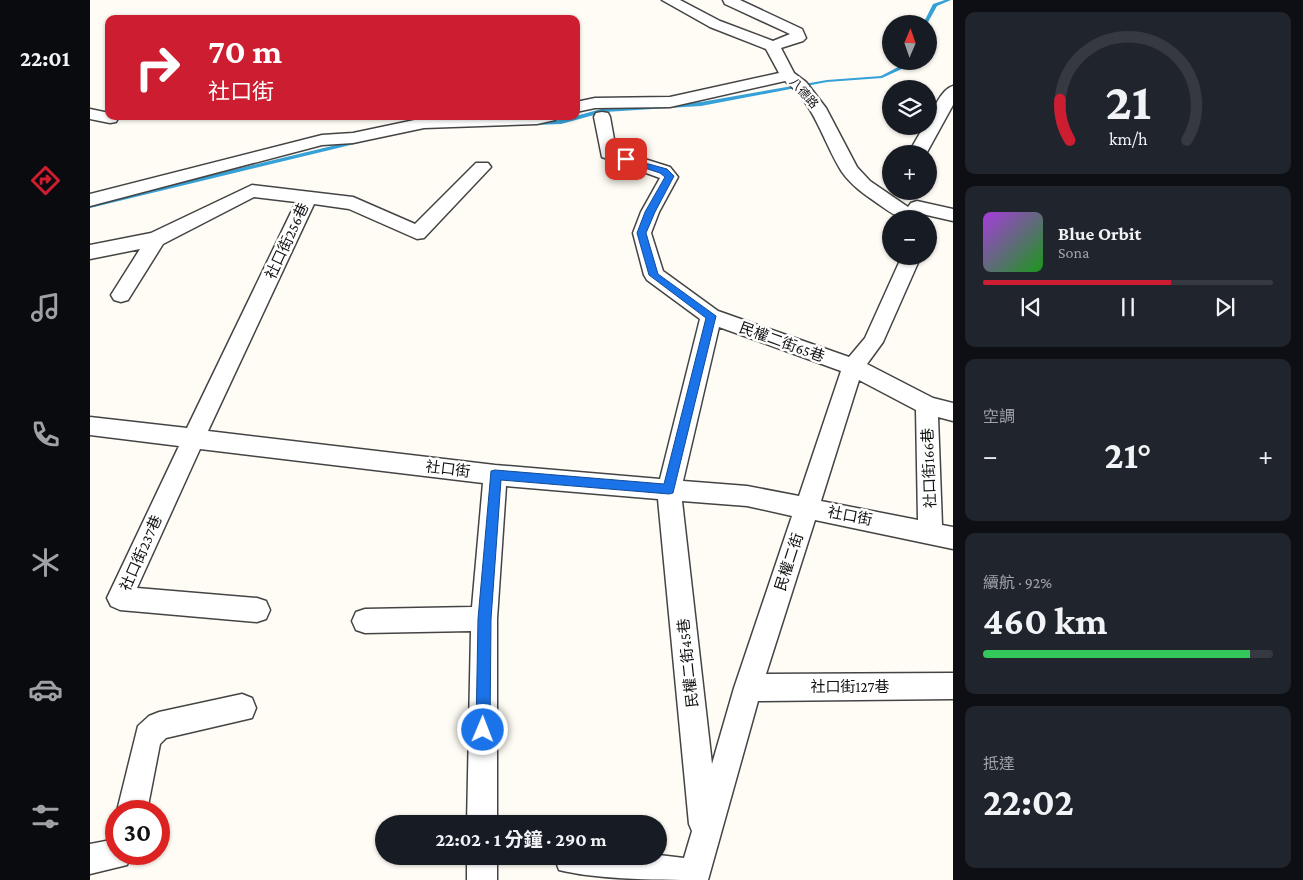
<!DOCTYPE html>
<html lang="zh-TW">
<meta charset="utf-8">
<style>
body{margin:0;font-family:"Crimson Pro","Noto Sans TC",serif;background:#20242c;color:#f1f3f6;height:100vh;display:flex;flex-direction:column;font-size:19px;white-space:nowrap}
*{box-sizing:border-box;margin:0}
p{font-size:16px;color:#9ea1a6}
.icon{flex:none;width:28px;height:28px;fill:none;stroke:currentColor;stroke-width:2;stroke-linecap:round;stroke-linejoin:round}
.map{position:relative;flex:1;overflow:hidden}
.drawer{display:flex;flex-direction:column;gap:12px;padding:12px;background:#0d0f14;width:350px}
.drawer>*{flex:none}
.banner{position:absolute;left:15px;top:15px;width:475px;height:105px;border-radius:10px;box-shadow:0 1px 4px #0004;background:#cd1d30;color:#fff;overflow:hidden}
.needle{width:32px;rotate:2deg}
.fabs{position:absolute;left:792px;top:15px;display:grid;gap:10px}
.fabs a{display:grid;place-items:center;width:55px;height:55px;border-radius:50%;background:#171b24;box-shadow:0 1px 4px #0004;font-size:25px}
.speed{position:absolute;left:15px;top:800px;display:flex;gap:10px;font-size:25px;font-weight:700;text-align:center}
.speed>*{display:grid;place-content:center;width:65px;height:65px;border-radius:50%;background:#171b24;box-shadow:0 1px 4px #0004;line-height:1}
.speed .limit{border:8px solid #d22;background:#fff;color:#111}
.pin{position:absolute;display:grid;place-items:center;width:42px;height:42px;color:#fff;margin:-21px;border-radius:10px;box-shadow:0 2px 8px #0006}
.me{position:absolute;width:55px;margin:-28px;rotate:1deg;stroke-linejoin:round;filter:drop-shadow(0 0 4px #0008)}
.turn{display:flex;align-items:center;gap:18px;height:105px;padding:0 20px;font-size:22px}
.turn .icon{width:65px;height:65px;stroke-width:2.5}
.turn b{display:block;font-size:35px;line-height:42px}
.big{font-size:38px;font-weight:700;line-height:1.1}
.drawer .widget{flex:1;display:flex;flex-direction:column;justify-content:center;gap:8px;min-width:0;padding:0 18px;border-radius:10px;background:#20242c}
.drawer .dial{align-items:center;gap:0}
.dial svg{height:130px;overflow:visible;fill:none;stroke:#363941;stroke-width:7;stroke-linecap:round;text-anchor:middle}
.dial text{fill:#f1f3f6;stroke:none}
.song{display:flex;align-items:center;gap:15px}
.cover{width:60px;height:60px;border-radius:8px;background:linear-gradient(135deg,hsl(280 70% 55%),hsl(120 70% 35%))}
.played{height:5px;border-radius:2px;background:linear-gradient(90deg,#cd1d30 65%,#363941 65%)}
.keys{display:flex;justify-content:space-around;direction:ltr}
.heat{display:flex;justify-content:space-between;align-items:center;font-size:28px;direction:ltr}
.charge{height:8px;border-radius:4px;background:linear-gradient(90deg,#34c759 92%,#363941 0)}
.trip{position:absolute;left:285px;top:815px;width:292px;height:50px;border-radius:25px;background:#171b24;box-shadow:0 1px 4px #0004;font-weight:700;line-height:50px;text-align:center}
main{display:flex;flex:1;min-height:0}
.dock{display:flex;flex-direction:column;width:90px;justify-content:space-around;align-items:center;background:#090b0e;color:#9ea1a6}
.dock .icon{width:35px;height:35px}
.dock .active{color:#cd1d30}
.dock b{font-size:22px;color:#f1f3f6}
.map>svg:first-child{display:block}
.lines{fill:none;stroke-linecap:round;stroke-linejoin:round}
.stream{fill:#36a1d7;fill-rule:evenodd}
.minor-casing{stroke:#444;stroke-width:3}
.minor{fill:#fff;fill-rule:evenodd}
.route{fill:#1a73e8;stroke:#114b97}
.labels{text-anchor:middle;stroke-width:5;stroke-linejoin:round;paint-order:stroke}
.far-street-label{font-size:12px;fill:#111;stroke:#fff}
.street-label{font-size:15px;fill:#111;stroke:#fff}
</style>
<main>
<nav class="dock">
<b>22:01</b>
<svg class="icon active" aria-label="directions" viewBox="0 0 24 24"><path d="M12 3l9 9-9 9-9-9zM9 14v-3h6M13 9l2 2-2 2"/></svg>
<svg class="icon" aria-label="music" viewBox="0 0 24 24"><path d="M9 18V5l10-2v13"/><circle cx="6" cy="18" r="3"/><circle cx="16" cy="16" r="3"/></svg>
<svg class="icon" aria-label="phone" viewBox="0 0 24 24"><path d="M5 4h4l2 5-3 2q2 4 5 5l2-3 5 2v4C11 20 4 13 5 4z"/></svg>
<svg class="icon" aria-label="climate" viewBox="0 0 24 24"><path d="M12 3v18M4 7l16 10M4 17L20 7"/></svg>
<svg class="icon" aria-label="car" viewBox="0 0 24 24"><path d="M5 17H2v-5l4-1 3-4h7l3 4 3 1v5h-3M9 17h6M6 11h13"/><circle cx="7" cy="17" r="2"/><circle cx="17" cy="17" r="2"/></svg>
<svg class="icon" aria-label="filters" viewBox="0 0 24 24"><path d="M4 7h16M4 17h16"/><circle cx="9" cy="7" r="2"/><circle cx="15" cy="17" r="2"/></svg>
</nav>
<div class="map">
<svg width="863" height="880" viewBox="0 0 863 880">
<rect width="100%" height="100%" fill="#fffcf5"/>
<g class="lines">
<path class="stream" d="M 855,0 L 861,0 L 847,6 L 837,24 L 833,24 L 843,4 Z
M 812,61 L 817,61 L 814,68 L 792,78 L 737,82 L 611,106 L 515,112 L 471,124 L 445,125 L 442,123 L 445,121 L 471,120 L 515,108 L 611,102 L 737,80 L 791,76 L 810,66 Z
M 271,139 L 273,140 L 273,142 L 0,208 L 0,204 Z"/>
<defs>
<path id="minor" d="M 572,0 L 590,0 L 630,21 L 683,41 L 700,34 L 635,4 L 633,0 L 650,0 L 712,29 L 716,38 L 713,41 L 691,48 L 704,73 L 716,82 L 736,108 L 767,167 L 780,181 L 818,207 L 821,203 L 827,201 L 863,209 L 863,221 L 828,213 L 832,219 C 808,219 807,217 787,203 C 774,194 761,185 752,172 C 733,142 725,104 695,81 L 580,107 L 505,108 L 486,112 L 486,102 L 505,98 L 580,97 L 689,73 L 676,49 L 620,27 Z
M 863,86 L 863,105 L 836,154 L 818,154 L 834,126 L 839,126 C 839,115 851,89 863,86 Z
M 0,109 L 19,113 L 19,116 L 28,118 L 26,122 L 20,123 L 0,119 Z
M 512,112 L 518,113 L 520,117 L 526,150 L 580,167 L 588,177 L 569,212 L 561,233 L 573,271 L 628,311 L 759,357 L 775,338 L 812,256 L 831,256 L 793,342 L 777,364 L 843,398 L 863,403 L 863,421 L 848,417 L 852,525 L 863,527 L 863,549 L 725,520 L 676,674 L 863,673 L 863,699 L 668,701 L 618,880 C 575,880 509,880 469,870 L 465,859 L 466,856 L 569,855 L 594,858 L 602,831 L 599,824 L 568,499 L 416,486 L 407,619 L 407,824 L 377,824 L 381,631 L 275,633 L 266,630 L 262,621 L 266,612 L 275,609 L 382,607 L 393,483 L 110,449 L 47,588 L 167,598 L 176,601 L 180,610 L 176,619 L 167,622 L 30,610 L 21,606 L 17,598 L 89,446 L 0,435 L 0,417 L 97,428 L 206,202 L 164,197 L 73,244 L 38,300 L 31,302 L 24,300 L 21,295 L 50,249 L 0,259 L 0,245 L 61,233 L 162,185 L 263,197 L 325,224 L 386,163 L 398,163 L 401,167 L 334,238 L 327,239 L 259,209 L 224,204 L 118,431 L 405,465 L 570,479 L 610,319 L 557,280 L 554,275 L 543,233 L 551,212 L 570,178 L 512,157 L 504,117 L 506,113 ZM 629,327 L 751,371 L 709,496 L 657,486 L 593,481 ZM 769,380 L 826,410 L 828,520 L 731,501 ZM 592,501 L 657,506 L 702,516 L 644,688 L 622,764 Z
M 380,116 L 467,116 L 465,120 L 447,124 L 334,128 L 263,143 L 232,145 L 0,206 L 0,194 L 232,135 L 263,133 L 334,118 Z
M 152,694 L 162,698 L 166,708 L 162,718 L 76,738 L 70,744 L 57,811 L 27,811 L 48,726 L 59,716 L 69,712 Z
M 26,839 L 26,854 L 41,854 L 37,865 L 0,874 L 0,844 Z
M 377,856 L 407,856 L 407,880 L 377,880 Z"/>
</defs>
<use href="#minor" class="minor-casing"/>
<use href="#minor" class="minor"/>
</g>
<path class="route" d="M 533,157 L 577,169 L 584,176 L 565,212 L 556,233 L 568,274 L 626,316 L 583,493 L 579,494 L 411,480 L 401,619 L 400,730 L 398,735 L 393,738 L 388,735 L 386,730 L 388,619 L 401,471 L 405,470 L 574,484 L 616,318 L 559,275 L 547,233 L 555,212 L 575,177 L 570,173 L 533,161 Z"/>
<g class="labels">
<g class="far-street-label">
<text transform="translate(714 93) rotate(48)" y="4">八德路</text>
</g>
<g class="street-label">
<text transform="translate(197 241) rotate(-65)" y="5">社口街256巷</text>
<text transform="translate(692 342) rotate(20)" y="5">民權二街65巷</text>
<text transform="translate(839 468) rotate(-92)" y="5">社口街166巷</text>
<text transform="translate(358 469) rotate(7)" y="5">社口街</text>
<text transform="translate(760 516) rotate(11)" y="5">社口街</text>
<text transform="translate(51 553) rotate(-66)" y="5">社口街237巷</text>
<text transform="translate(699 562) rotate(-72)" y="5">民權二街</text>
<text transform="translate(598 663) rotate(-96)" y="5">民權二街45巷</text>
<text x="760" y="692">社口街127巷</text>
</g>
</g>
</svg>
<div class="fabs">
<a><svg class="needle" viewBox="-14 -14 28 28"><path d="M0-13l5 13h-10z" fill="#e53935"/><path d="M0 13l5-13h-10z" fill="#9ea1a6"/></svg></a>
<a><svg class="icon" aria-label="layers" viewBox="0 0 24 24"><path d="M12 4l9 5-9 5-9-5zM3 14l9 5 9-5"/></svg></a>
<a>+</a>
<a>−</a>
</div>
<div class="speed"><div class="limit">30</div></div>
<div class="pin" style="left:536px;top:159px;background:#d93025"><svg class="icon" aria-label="arrive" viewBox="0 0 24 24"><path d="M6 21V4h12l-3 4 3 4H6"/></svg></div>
<svg class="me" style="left:393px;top:730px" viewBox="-20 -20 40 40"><circle r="17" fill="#1a73e8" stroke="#fff" stroke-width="3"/><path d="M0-11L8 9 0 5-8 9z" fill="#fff"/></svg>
<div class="trip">22:02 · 1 分鐘 · 290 m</div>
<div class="banner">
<div class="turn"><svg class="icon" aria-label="right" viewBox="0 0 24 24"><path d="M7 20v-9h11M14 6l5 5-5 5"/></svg><div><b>70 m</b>社口街</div></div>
</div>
</div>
<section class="drawer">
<div class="widget dial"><svg viewBox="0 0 100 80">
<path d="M14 69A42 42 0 1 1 86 69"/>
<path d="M14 69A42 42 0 0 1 8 44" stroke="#cd1d30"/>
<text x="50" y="56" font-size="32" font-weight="700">21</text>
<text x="50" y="72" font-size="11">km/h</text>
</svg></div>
<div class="widget">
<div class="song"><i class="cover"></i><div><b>Blue Orbit</b><p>Sona</p></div></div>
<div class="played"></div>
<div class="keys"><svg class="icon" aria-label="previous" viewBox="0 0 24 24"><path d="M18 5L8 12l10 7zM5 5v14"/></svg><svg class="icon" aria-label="pause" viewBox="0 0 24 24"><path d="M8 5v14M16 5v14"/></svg><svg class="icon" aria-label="next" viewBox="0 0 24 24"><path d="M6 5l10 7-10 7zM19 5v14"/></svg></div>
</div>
<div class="widget"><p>空調</p>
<div class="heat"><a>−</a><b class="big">21°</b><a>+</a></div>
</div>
<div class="widget"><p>續航 · 92%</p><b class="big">460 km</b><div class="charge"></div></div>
<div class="widget"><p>抵達</p><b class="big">22:02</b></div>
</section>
</main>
